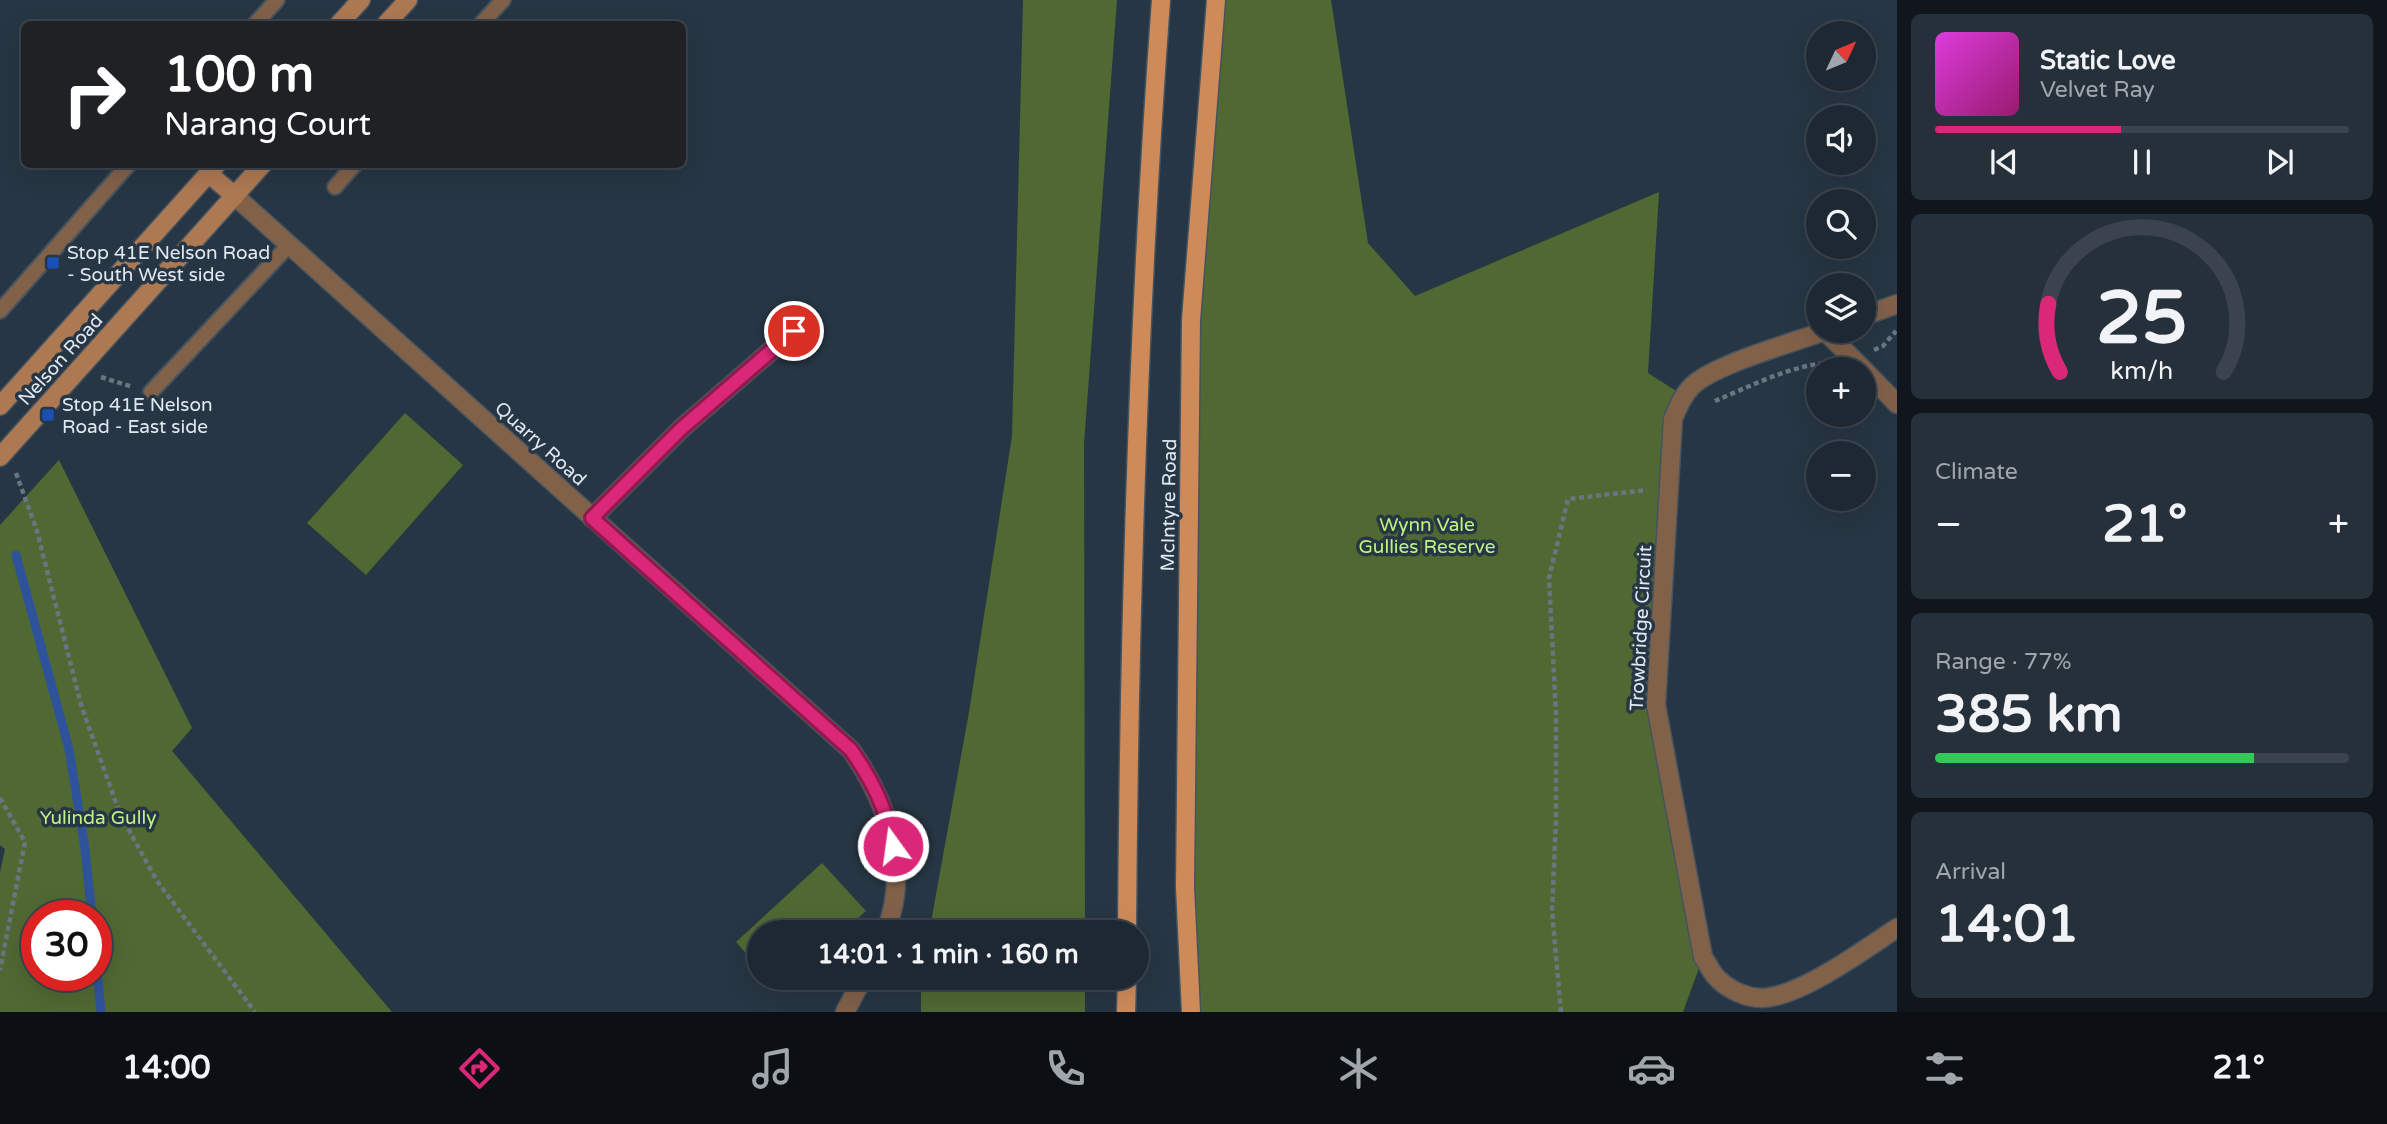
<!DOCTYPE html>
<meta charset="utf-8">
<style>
body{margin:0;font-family:"Varela Round",sans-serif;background:#25303b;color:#f1f3f6;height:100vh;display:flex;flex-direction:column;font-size:26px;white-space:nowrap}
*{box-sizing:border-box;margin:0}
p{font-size:23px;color:#a0a6ac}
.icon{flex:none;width:38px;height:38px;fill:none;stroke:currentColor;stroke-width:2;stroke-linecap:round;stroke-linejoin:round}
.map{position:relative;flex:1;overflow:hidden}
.details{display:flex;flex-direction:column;gap:14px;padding:14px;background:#10161c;width:490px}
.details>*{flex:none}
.hud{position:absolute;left:21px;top:21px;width:665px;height:147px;border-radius:10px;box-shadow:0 7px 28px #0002,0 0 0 2px #3b444e;background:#202124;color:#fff;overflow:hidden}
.needle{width:46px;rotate:46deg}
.controls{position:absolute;left:1806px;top:21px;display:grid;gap:14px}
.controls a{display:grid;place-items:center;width:70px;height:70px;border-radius:50%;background:#1d2833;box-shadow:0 7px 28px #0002,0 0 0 2px #3b444e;font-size:35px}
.speed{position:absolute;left:21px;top:900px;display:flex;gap:14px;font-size:35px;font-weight:700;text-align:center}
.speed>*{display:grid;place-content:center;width:91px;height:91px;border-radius:50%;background:#1d2833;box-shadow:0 7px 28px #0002,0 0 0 2px #3b444e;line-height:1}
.speed .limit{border:10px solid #d22;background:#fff;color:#111}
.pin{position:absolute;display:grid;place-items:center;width:60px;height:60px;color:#fff;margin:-30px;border:4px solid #fff;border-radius:50%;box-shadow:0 2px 7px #0007}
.me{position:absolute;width:77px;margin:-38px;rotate:346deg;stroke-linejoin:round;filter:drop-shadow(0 0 5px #0008)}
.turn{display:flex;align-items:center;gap:24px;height:147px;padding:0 28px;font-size:32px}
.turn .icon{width:91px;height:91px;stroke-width:2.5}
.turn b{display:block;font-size:49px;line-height:60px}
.big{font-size:52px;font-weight:800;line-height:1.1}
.details .card{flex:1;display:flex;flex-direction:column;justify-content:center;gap:10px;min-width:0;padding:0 24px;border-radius:10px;background:#25303b}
.details .dial{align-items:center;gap:0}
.dial svg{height:182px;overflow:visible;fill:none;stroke:#3b444e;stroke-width:7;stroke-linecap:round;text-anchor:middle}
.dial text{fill:#f1f3f6;stroke:none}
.song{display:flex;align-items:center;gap:21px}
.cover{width:84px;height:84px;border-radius:10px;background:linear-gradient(135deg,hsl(300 70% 55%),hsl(320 70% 35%))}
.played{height:7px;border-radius:4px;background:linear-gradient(90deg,#db2777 45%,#3b444e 45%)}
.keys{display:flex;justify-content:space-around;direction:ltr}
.heat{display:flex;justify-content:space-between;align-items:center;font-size:38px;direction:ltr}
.charge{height:10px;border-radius:5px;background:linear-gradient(90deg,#34c759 77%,#3b444e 0)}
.trip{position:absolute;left:747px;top:920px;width:402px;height:70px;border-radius:35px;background:#1d2833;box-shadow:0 7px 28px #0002,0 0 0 2px #3b444e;font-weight:800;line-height:70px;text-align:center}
.menu{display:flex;height:112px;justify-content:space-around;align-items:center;background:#0c1014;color:#a0a6ac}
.menu .icon{width:49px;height:49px}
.menu .selected{color:#db2777}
.menu b{font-size:32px;color:#f1f3f6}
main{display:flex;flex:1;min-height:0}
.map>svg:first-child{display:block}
.green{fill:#506933;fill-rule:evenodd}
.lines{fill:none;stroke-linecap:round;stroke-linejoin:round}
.stream{stroke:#2f539b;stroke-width:9}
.lane-casing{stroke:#445360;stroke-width:18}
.street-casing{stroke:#445360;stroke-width:21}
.secondary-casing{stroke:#445360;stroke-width:21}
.primary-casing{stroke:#445360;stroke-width:21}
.path{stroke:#697682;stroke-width:4.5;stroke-dasharray:5 3.5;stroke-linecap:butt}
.lane{stroke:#826149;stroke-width:14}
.street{stroke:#826149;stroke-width:18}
.secondary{stroke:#ad7952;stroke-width:18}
.primary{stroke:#ce8b59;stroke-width:18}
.route-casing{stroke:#8e194d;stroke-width:18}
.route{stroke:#db2777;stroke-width:12}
.transit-dot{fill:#1a4fb4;stroke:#273644;stroke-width:2.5}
.labels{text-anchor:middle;stroke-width:7;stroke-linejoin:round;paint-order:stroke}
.poi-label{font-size:19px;fill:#dfe9f1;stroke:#273644;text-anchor:start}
.street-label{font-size:19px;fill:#dfe9f1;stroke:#273644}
.park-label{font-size:19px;fill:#bef380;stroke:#273644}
</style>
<main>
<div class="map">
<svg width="1897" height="1012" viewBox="0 0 1897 1012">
<rect width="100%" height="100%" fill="#273644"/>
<path class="green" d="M 1023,0 L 1117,0 L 1084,444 L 1085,933 L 929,933 L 969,712 L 1012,436 Z
M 1216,0 L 1331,0 L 1368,243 L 1415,296 L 1659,192 L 1648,373 L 1684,396 L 1656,706 L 1703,957 L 1683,1012 L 1191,1012 L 1191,320 Z
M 405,413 L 463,465 L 366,575 L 307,523 Z
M 59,460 L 192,728 L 172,751 L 392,1012 L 0,1012 L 0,872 L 5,849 L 0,845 L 0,525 ZM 37,915 L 96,915 L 96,975 L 37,975 Z
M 822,863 L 866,911 L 841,933 L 760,933 L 759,968 L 736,942 Z
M 921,978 L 1085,978 L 1085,1012 L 921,1012 Z"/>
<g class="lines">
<path class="stream" d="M 16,555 L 69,749 L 84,842 L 92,915
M 96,961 L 101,1012"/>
<defs>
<path id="lane" d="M 255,24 L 277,0
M 481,24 L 503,0
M 335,187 L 355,164
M 0,311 L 129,164
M 151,392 L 289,245"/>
<path id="street" d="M 235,196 L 851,750 C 888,803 911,870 885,933
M 1864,316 L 1897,304
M 1825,331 C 1792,343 1715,364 1692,386 C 1683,395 1678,407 1673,419 L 1656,705 L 1703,957 C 1708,964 1712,974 1718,979 C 1729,990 1747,998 1762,998 C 1800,997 1865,949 1897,928
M 1825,331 L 1863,369
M 1864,370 L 1897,404
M 592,518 L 682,428 L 794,331
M 845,1012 L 863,978"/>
<path id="secondary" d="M 339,24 L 361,0
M 386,24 L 408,0
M 209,174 L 235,196
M 0,406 L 217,164
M 0,457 L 263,164"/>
<path id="primary" d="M 1127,933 C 1129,622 1138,310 1161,0
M 1126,1012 L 1127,978
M 1191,1012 L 1185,887 L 1191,320 L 1216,0"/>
</defs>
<use href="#lane" class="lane-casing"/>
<use href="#street" class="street-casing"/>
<use href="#secondary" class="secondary-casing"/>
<use href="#primary" class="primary-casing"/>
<path class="path" d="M 1874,350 L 1883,346 L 1896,331
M 101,377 L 133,387
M 1715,401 C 1748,387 1790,366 1826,363
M 16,473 L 37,531 L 81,705 L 120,814 L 157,881 L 255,1012
M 0,798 L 25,842 L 0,970
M 1561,1012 L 1552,911 L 1556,821 L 1556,714 L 1549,578 L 1568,499 L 1647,490"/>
<use href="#lane" class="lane"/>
<use href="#street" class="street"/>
<use href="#secondary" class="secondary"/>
<use href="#primary" class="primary"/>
</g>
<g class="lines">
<defs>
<path id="route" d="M 794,331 L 682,428 L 592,518 L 851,750 C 872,780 887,809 893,846"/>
</defs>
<use href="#route" class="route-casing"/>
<use href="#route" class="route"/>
</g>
<g class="transit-dot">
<rect x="46" y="256" width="14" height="14" rx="3.5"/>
<rect x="41" y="408" width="14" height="14" rx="3.5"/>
</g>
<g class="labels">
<g class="poi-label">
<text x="67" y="259">Stop 41E Nelson Road<tspan x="67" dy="22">- South West side</tspan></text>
<text x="62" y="411">Stop 41E Nelson<tspan x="62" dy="22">Road - East side</tspan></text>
</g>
<g class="street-label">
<text transform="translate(60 359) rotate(-48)" y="7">Nelson Road</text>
<text transform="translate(541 443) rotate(42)" y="7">Quarry Road</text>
<text transform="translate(1168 505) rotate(-89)" y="7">McIntyre Road</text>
<text transform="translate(1640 628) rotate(-87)" y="7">Trowbridge Circuit</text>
</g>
<g class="park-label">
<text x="1427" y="531">Wynn Vale<tspan x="1427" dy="22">Gullies Reserve</tspan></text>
<text x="98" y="824">Yulinda Gully</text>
</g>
</g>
</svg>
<div class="controls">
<a><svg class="needle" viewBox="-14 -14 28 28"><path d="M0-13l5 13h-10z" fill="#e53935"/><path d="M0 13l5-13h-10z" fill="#a0a6ac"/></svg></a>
<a><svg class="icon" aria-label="sound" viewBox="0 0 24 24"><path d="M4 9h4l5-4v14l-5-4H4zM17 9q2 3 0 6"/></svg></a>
<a><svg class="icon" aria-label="search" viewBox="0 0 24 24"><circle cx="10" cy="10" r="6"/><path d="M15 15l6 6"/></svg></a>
<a><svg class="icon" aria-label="layers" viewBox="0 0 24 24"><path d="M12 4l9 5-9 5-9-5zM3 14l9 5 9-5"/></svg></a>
<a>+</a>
<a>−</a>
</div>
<div class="speed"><div class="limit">30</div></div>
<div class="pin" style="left:794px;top:331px;background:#d93025"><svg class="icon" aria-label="arrive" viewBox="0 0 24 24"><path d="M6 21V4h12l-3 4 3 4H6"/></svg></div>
<svg class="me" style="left:893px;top:846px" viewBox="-20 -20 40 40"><circle r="17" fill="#db2777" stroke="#fff" stroke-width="3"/><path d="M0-11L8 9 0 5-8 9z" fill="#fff"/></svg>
<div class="trip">14:01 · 1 min · 160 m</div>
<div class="hud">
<div class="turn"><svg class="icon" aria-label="right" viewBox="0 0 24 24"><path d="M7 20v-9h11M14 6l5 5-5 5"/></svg><div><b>100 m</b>Narang Court</div></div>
</div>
</div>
<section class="details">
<div class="card">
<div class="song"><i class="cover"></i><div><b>Static Love</b><p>Velvet Ray</p></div></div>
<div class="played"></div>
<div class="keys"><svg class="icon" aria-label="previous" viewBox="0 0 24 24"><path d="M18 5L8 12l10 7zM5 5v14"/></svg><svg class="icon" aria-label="pause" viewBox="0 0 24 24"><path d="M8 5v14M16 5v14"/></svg><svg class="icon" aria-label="next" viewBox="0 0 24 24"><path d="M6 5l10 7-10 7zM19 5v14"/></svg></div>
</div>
<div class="card dial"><svg viewBox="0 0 100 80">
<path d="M14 69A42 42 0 1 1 86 69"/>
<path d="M14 69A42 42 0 0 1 9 39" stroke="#db2777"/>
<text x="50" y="56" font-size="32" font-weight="700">25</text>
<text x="50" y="72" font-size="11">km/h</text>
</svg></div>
<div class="card"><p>Climate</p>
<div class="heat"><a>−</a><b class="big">21°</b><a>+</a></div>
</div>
<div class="card"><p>Range · 77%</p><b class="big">385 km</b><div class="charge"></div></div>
<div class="card"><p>Arrival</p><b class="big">14:01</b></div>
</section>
</main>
<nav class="menu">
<b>14:00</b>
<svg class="icon selected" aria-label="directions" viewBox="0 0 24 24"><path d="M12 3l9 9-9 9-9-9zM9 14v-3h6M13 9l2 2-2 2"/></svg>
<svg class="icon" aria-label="music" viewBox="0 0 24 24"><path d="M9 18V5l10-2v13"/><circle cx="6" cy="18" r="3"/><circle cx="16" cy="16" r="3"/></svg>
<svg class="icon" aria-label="phone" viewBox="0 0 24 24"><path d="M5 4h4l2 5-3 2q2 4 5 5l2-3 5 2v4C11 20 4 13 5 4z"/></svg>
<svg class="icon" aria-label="climate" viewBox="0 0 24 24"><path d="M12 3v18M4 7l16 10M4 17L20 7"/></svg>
<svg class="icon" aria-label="car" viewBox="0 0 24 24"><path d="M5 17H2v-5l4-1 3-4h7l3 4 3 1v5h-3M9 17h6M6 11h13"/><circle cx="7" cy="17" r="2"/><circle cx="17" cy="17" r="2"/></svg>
<svg class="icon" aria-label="filters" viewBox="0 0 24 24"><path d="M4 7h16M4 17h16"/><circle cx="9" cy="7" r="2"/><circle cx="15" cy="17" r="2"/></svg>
<b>21°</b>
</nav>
